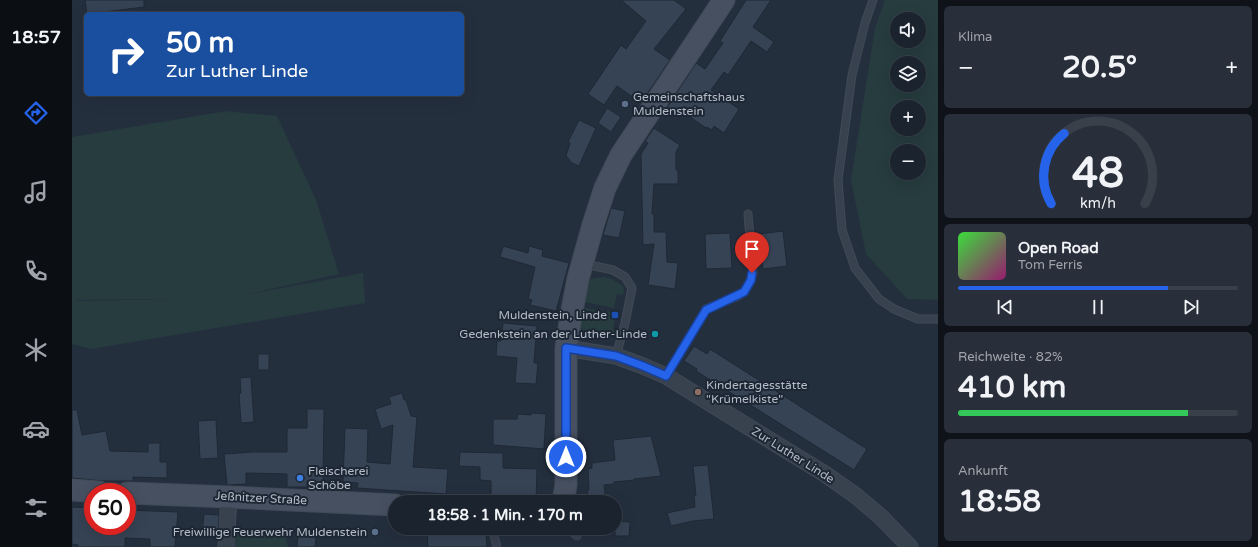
<!DOCTYPE html>
<html lang="de">
<meta charset="utf-8">
<style>
body{margin:0;font-family:"Varela Round",sans-serif;background:#282f3a;color:#f1f3f6;height:100vh;display:flex;flex-direction:column;font-size:15px;white-space:nowrap}
*{box-sizing:border-box;margin:0}
p{font-size:13px;color:#a0a4aa}
.icon{flex:none;width:22px;height:22px;fill:none;stroke:currentColor;stroke-width:2;stroke-linecap:round;stroke-linejoin:round}
.map{position:relative;flex:1;overflow:hidden}
.sheet{display:flex;flex-direction:column;gap:6px;padding:6px;background:#0f1319;width:320px}
.sheet>*{flex:none}
.top-card{position:absolute;left:12px;top:12px;width:380px;height:84px;border-radius:6px;box-shadow:0 4px 16px #0002,0 0 0 1px #39404a;background:#1a4fa0;color:#fff;overflow:hidden}
.tools{position:absolute;left:818px;top:12px;display:grid;gap:8px}
.tools a{display:grid;place-items:center;width:36px;height:36px;border-radius:50%;background:#1b232e;box-shadow:0 4px 16px #0002,0 0 0 1px #39404a;font-size:20px}
.speed{position:absolute;left:12px;top:483px;display:flex;gap:8px;font-size:20px;font-weight:700;text-align:center}
.speed>*{display:grid;place-content:center;width:52px;height:52px;border-radius:50%;background:#1b232e;box-shadow:0 4px 16px #0002,0 0 0 1px #39404a;line-height:1}
.speed .limit{border:6px solid #d22;background:#fff;color:#111}
.pin{position:absolute;display:grid;place-items:center;width:34px;height:34px;color:#fff;margin:-41px -17px;border-radius:50% 50% 50% 0;rotate:-45deg;box-shadow:0 0 4px #0007}
.pin .icon{rotate:45deg}
.me{position:absolute;width:44px;margin:-22px;rotate:0deg;stroke-linejoin:round;filter:drop-shadow(0 0 3px #0008)}
.turn{display:flex;align-items:center;gap:14px;height:84px;padding:0 16px;font-size:18px}
.turn .icon{width:52px;height:52px;stroke-width:2.5}
.turn b{display:block;font-size:28px;line-height:34px}
.big{font-size:30px;font-weight:700;line-height:1.1}
.sheet .widget{flex:1;display:flex;flex-direction:column;justify-content:center;gap:6px;min-width:0;padding:0 14px;border-radius:6px;background:#282f3a}
.sheet .dial{align-items:center;gap:0}
.dial svg{height:104px;overflow:visible;fill:none;stroke:#39404a;stroke-width:7;stroke-linecap:round;text-anchor:middle}
.dial text{fill:#f1f3f6;stroke:none}
.song{display:flex;align-items:center;gap:12px}
.cover{width:48px;height:48px;border-radius:6px;background:linear-gradient(135deg,hsl(120 70% 55%),hsl(320 70% 35%))}
.played{height:4px;border-radius:2px;background:linear-gradient(90deg,#2563eb 75%,#39404a 75%)}
.keys{display:flex;justify-content:space-around;direction:ltr}
.heat{display:flex;justify-content:space-between;align-items:center;font-size:22px;direction:ltr}
.charge{height:6px;border-radius:3px;background:linear-gradient(90deg,#34c759 82%,#39404a 0)}
.trip{position:absolute;left:316px;top:495px;width:234px;height:40px;border-radius:20px;background:#1b232e;box-shadow:0 4px 16px #0002,0 0 0 1px #39404a;font-weight:700;line-height:40px;text-align:center}
main{display:flex;flex:1;min-height:0}
.dock{display:flex;flex-direction:column;width:72px;justify-content:space-around;align-items:center;background:#0b0e12;color:#a0a4aa}
.dock .icon{width:28px;height:28px}
.dock .current{color:#2563eb}
.dock b{font-size:18px;color:#f1f3f6}
.map>svg:first-child{display:block}
.green{fill:#263c3f;fill-rule:evenodd}
.building{fill:#364354;stroke:#1f2835}
.lines{fill:none;stroke-linecap:round;stroke-linejoin:round}
.lane-casing{stroke:#414a57;stroke-width:9}
.street-casing{stroke:#414a57;stroke-width:17}
.secondary-casing{stroke:#414a57;stroke-width:23}
.lane{stroke:#38414e;stroke-width:7}
.street{stroke:#38414e;stroke-width:15}
.secondary{stroke:#465061;stroke-width:21}
.route-casing{stroke:#184099;stroke-width:10}
.route{stroke:#2563eb;stroke-width:7}
.service-dot{fill:#5c6f8a;stroke:#1d2633;stroke-width:1.5}
.transit-dot{fill:#1a4fb4;stroke:#1d2633;stroke-width:1.5}
.culture-dot{fill:#0f9aa8;stroke:#1d2633;stroke-width:1.5}
.education-dot{fill:#8d6e63;stroke:#1d2633;stroke-width:1.5}
.shop-dot{fill:#3f7fe0;stroke:#1d2633;stroke-width:1.5}
.labels{text-anchor:middle;stroke-width:4;stroke-linejoin:round;paint-order:stroke}
.poi-label{font-size:12px;fill:#b4bcc9;stroke:#1d2633;text-anchor:start}
.street-label{font-size:12px;fill:#b4bcc9;stroke:#1d2633}
</style>
<main>
<nav class="dock">
<b>18:57</b>
<svg class="icon current" aria-label="directions" viewBox="0 0 24 24"><path d="M12 3l9 9-9 9-9-9zM9 14v-3h6M13 9l2 2-2 2"/></svg>
<svg class="icon" aria-label="music" viewBox="0 0 24 24"><path d="M9 18V5l10-2v13"/><circle cx="6" cy="18" r="3"/><circle cx="16" cy="16" r="3"/></svg>
<svg class="icon" aria-label="phone" viewBox="0 0 24 24"><path d="M5 4h4l2 5-3 2q2 4 5 5l2-3 5 2v4C11 20 4 13 5 4z"/></svg>
<svg class="icon" aria-label="climate" viewBox="0 0 24 24"><path d="M12 3v18M4 7l16 10M4 17L20 7"/></svg>
<svg class="icon" aria-label="car" viewBox="0 0 24 24"><path d="M5 17H2v-5l4-1 3-4h7l3 4 3 1v5h-3M9 17h6M6 11h13"/><circle cx="7" cy="17" r="2"/><circle cx="17" cy="17" r="2"/></svg>
<svg class="icon" aria-label="filters" viewBox="0 0 24 24"><path d="M4 7h16M4 17h16"/><circle cx="9" cy="7" r="2"/><circle cx="15" cy="17" r="2"/></svg>
</nav>
<div class="map">
<svg width="866" height="547" viewBox="0 0 866 547">
<rect width="100%" height="100%" fill="#242f3e"/>
<path class="green" d="M 813,0 L 866,0 L 866,300 L 835,299 L 794,254 L 779,180 L 803,28 ZM 825,19 L 847,19 L 847,41 L 825,41 ZM 825,63 L 847,63 L 847,85 L 825,85 ZM 825,107 L 847,107 L 847,129 L 825,129 ZM 825,151 L 847,151 L 847,173 L 825,173 Z
M 154,111 L 205,116 L 244,200 L 267,274 L 176,294 L 291,273 L 293,303 L 19,349 L 0,344 L 0,137 ZM 98,299 L 7,301 L 4,300 Z
M 532,277 L 540,279 L 551,286 L 552,291 L 551,295 L 545,294 L 542,308 L 508,301 L 517,280 L 523,278 Z
M 507,307 L 544,313 L 541,330 L 546,331 C 539,344 517,340 510,329 C 505,323 507,314 507,307 Z
M 164,530 L 213,534 L 216,547 L 163,547 Z"/>
<path class="building" d="M 13,0 L 72,0 L 72,7 L 15,14 Z
M 549,0 L 602,0 L 614,9 L 582,49 L 598,60 L 569,103 L 545,86 L 532,105 L 516,94 L 549,45 L 554,49 L 574,21 Z
M 674,0 L 699,0 L 681,27 L 702,42 L 695,52 L 679,41 L 656,75 L 652,72 L 639,90 L 667,109 L 652,133 L 642,126 L 640,130 L 635,127 L 634,128 L 611,112 L 607,118 L 594,109 L 624,63 L 633,69 L 651,43 L 648,41 Z
M 535,108 L 549,117 L 539,132 L 526,123 Z
M 507,120 L 524,128 L 507,166 L 500,163 L 494,156 L 498,143 L 496,142 Z
M 582,128 L 608,145 L 604,152 L 604,170 L 606,170 L 606,184 L 582,184 L 580,214 L 582,214 L 582,232 L 594,232 L 595,262 L 606,263 L 603,289 L 576,285 L 582,244 L 571,245 L 569,154 L 576,143 L 573,141 Z
M 539,208 L 553,211 L 547,238 L 531,235 Z
M 711,231 L 715,266 L 691,269 L 687,234 Z
M 658,233 L 660,268 L 634,269 L 633,234 Z
M 431,246 L 456,253 L 457,246 L 471,250 L 470,256 L 497,263 L 484,311 L 458,305 L 460,300 L 456,299 L 463,267 L 428,257 Z
M 431,323 L 465,326 L 462,363 L 466,363 L 464,384 L 443,383 L 445,358 L 424,356 L 425,341 L 429,341 Z
M 622,346 L 635,354 L 638,349 L 795,449 L 782,470 L 624,371 L 625,369 L 612,361 Z
M 186,354 L 197,354 L 197,370 L 186,370 Z
M 179,377 L 182,422 L 169,423 L 167,393 L 169,393 L 168,378 Z
M 330,393 L 332,400 L 334,400 L 339,416 L 345,417 L 341,467 L 376,469 L 374,494 L 285,488 L 286,483 L 271,482 L 273,428 L 296,429 L 295,462 L 318,464 L 321,425 L 309,429 L 303,409 L 319,404 L 317,397 Z
M 235,409 L 252,409 L 251,482 L 235,481 L 235,487 L 215,487 L 215,474 L 174,473 L 174,484 L 155,485 L 152,454 L 181,452 L 215,452 L 215,428 L 235,428 Z
M 0,410 L 5,410 L 10,435 L 34,431 L 38,451 L 76,452 L 76,443 L 88,443 L 88,462 L 95,462 L 95,478 L 61,477 L 61,481 L 30,481 L 0,478 Z
M 459,413 L 474,414 L 472,449 L 421,445 L 421,419 L 445,419 L 446,414 L 459,415 Z
M 144,420 L 146,458 L 128,459 L 126,421 Z
M 579,436 L 589,476 L 562,479 L 562,480 L 542,482 L 542,484 L 532,485 L 534,502 L 517,502 L 515,490 L 517,490 L 516,469 L 520,468 L 520,463 L 543,460 L 541,440 Z
M 388,452 L 431,453 L 431,468 L 465,469 L 464,502 L 419,502 L 419,481 L 408,480 L 408,467 L 387,466 Z
M 636,465 L 642,519 L 621,521 L 599,526 L 595,513 L 623,507 L 622,495 L 624,495 L 621,466 Z
M 0,507 L 21,508 L 21,526 L 55,526 L 55,510 L 106,512 L 103,547 L 78,547 L 78,539 L 53,538 L 53,547 L 6,547 L 6,545 L 0,544 Z
M 132,514 L 147,515 L 146,535 L 130,534 Z
M 543,521 L 558,522 L 557,536 L 543,536 Z
M 375,528 L 390,528 L 390,531 L 400,530 L 400,534 L 414,533 L 415,547 L 356,547 L 355,529 Z
M 226,534 L 244,536 L 243,547 L 225,547 Z"/>
<g class="lines">
<defs>
<path id="lane" d="M 801,0 L 793,23 L 780,75 L 766,180 L 770,230 L 783,268 L 807,299 L 822,309 L 846,319 L 866,319
M 513,264 L 541,270 L 553,277 L 560,288 L 553,323 L 544,356
M 594,376 L 634,309 L 666,296 L 672,292 L 676,286 L 681,273 L 676,214
M 422,528 L 422,535
M 496,528 L 505,536
M 423,539 L 425,547"/>
<path id="street" d="M 494,348 L 544,356 L 571,366 L 594,376 L 753,474 L 783,495 L 809,517 L 838,547
M 154,547 L 157,497"/>
<path id="secondary" d="M 0,490 L 27,492
M 55,493 L 157,497 L 323,505
M 491,502 L 494,485 L 494,348 L 499,316 L 506,279 L 521,225 L 533,188 L 549,155 L 652,0"/>
</defs>
<use href="#lane" class="lane-casing"/>
<use href="#street" class="street-casing"/>
<use href="#secondary" class="secondary-casing"/>
<use href="#lane" class="lane"/>
<use href="#street" class="street"/>
<use href="#secondary" class="secondary"/>
</g>
<g class="lines">
<defs>
<path id="route" d="M 494,457 L 494,348 L 544,356 L 571,366 L 594,376 L 634,310 L 672,292 L 679,280 L 680,273"/>
</defs>
<use href="#route" class="route-casing"/>
<use href="#route" class="route"/>
</g>
<g class="service-dot">
<circle cx="553" cy="104" r="4"/>
<circle cx="303" cy="532" r="4"/>
</g>
<rect class="transit-dot" x="539" y="311" width="8" height="8" rx="2"/>
<circle class="culture-dot" cx="583" cy="334" r="4"/>
<circle class="education-dot" cx="626" cy="392" r="4"/>
<circle class="shop-dot" cx="228" cy="478" r="4"/>
<g class="labels">
<g class="poi-label">
<text x="561" y="101">Gemeinschaftshaus<tspan x="561" dy="14">Muldenstein</tspan></text>
<text x="535" y="319" text-anchor="end">Muldenstein, Linde</text>
<text x="575" y="338" text-anchor="end">Gedenkstein an der Luther-Linde</text>
<text x="634" y="389">Kindertagesstätte<tspan x="634" dy="14">"Krümelkiste"</tspan></text>
<text x="236" y="475">Fleischerei<tspan x="236" dy="14">Schöbe</tspan></text>
<text x="295" y="536" text-anchor="end">Freiwillige Feuerwehr Muldenstein</text>
</g>
<g class="street-label">
<text transform="translate(721 455) rotate(32)" y="4">Zur Luther Linde</text>
<text transform="translate(189 498) rotate(3)" y="4">Jeßnitzer Straße</text>
</g>
</g>
</svg>
<div class="tools">
<a><svg class="icon" aria-label="sound" viewBox="0 0 24 24"><path d="M4 9h4l5-4v14l-5-4H4zM17 9q2 3 0 6"/></svg></a>
<a><svg class="icon" aria-label="layers" viewBox="0 0 24 24"><path d="M12 4l9 5-9 5-9-5zM3 14l9 5 9-5"/></svg></a>
<a>+</a>
<a>−</a>
</div>
<div class="speed"><div class="limit">50</div></div>
<div class="pin" style="left:680px;top:273px;background:#d93025"><svg class="icon" aria-label="arrive" viewBox="0 0 24 24"><path d="M6 21V4h12l-3 4 3 4H6"/></svg></div>
<svg class="me" style="left:494px;top:457px" viewBox="-20 -20 40 40"><circle r="17" fill="#2563eb" stroke="#fff" stroke-width="3"/><path d="M0-11L8 9 0 5-8 9z" fill="#fff"/></svg>
<div class="trip">18:58 · 1 Min. · 170 m</div>
<div class="top-card">
<div class="turn"><svg class="icon" aria-label="right" viewBox="0 0 24 24"><path d="M7 20v-9h11M14 6l5 5-5 5"/></svg><div><b>50 m</b>Zur Luther Linde</div></div>
</div>
</div>
<section class="sheet">
<div class="widget"><p>Klima</p>
<div class="heat"><a>−</a><b class="big">20.5°</b><a>+</a></div>
</div>
<div class="widget dial"><svg viewBox="0 0 100 80">
<path d="M14 69A42 42 0 1 1 86 69"/>
<path d="M14 69A42 42 0 0 1 24 15" stroke="#2563eb"/>
<text x="50" y="56" font-size="32" font-weight="700">48</text>
<text x="50" y="72" font-size="11">km/h</text>
</svg></div>
<div class="widget">
<div class="song"><i class="cover"></i><div><b>Open Road</b><p>Tom Ferris</p></div></div>
<div class="played"></div>
<div class="keys"><svg class="icon" aria-label="previous" viewBox="0 0 24 24"><path d="M18 5L8 12l10 7zM5 5v14"/></svg><svg class="icon" aria-label="pause" viewBox="0 0 24 24"><path d="M8 5v14M16 5v14"/></svg><svg class="icon" aria-label="next" viewBox="0 0 24 24"><path d="M6 5l10 7-10 7zM19 5v14"/></svg></div>
</div>
<div class="widget"><p>Reichweite · 82%</p><b class="big">410 km</b><div class="charge"></div></div>
<div class="widget"><p>Ankunft</p><b class="big">18:58</b></div>
</section>
</main>
